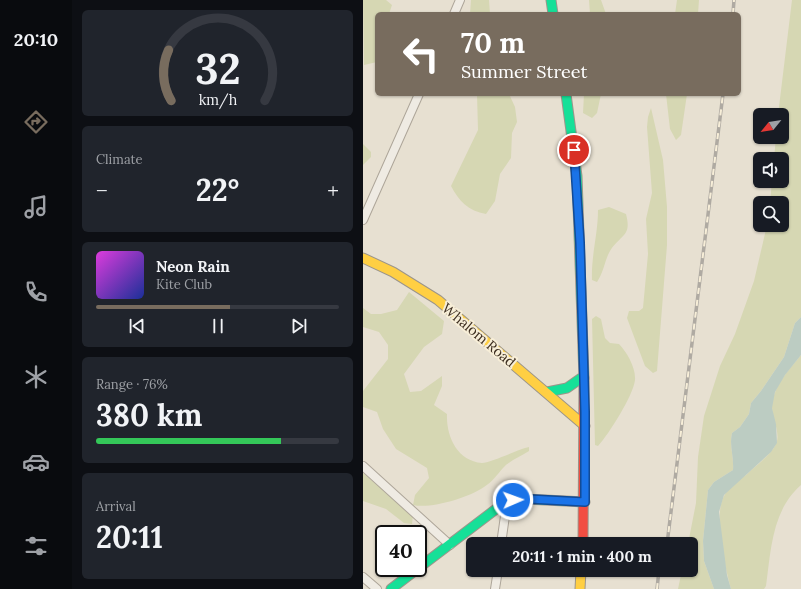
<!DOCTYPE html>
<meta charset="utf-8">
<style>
body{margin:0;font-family:Lora,serif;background:#20242c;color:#f1f3f6;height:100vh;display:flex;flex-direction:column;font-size:15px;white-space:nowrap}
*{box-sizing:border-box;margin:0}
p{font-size:13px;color:#9ea1a6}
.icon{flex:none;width:22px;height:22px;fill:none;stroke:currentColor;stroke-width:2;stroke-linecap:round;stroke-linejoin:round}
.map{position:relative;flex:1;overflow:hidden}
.drawer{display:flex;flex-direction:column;gap:10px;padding:10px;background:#0d0f14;width:291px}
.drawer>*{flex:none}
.banner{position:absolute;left:12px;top:12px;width:366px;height:84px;border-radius:6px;box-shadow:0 1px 3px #0004;background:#786c5e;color:#fff;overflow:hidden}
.needle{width:26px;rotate:240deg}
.fabs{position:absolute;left:390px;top:108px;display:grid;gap:8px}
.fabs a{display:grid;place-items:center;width:36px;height:36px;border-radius:6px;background:#171b24;box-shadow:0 1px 3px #0004;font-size:20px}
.speed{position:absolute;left:12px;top:525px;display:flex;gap:8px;font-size:20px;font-weight:700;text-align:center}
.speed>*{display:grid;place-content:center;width:52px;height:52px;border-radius:50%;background:#171b24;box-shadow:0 1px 3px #0004;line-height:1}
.speed .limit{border:2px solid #111;border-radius:6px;background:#fff;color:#111}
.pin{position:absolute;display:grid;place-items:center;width:34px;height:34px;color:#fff;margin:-17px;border:2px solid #fff;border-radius:50%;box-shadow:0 1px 4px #0007}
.me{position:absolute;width:44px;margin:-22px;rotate:88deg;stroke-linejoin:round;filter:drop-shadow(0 0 3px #0008)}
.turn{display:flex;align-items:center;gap:14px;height:84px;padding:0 20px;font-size:18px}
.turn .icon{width:52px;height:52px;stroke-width:2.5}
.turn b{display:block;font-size:28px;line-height:34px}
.big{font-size:30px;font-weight:700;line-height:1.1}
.drawer .card{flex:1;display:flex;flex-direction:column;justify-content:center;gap:6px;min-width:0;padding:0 14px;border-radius:6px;background:#20242c}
.drawer .dial{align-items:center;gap:0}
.dial svg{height:104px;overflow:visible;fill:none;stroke:#363941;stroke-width:7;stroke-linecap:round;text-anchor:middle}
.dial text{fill:#f1f3f6;stroke:none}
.song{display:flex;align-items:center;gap:12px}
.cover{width:48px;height:48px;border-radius:6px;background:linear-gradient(135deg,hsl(300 70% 55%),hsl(230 70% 35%))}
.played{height:4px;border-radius:2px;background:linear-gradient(90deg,#786c5e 55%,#363941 55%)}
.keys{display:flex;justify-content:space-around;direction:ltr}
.heat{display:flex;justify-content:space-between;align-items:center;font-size:22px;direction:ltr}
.charge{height:6px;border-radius:3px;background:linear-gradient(90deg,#34c759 76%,#363941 0)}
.trip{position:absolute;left:103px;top:537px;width:232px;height:40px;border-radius:6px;background:#171b24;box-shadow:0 1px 3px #0004;font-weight:700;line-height:40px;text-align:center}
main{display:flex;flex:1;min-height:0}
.dock{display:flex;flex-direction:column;width:72px;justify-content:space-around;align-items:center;background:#090b0e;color:#9ea1a6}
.dock .icon{width:28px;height:28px}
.dock .current{color:#786c5e}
.dock b{font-size:18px;color:#f1f3f6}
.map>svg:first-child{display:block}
.green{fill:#d6d7b3}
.water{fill:#bcccc2}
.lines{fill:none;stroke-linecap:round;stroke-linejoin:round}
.street-casing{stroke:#ada599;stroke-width:10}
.fast-casing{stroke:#9c958a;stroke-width:11}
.slow-casing{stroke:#9c958a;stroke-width:11}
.jam-casing{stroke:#9c958a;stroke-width:11}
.street{stroke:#efebe3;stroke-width:8}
.fast{stroke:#16e098;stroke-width:9}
.slow{stroke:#ffcf43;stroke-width:9}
.jam{stroke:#f24e42;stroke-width:9}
.rail-casing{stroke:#afaaa2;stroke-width:3.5}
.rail{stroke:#f7eed8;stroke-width:2;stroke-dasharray:6;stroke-linecap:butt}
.route-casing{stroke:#114b97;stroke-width:10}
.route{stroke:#1a73e8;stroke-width:7}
.labels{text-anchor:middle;stroke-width:4;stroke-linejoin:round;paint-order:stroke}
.street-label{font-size:14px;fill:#3d2e20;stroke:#f7eed8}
</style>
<main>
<nav class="dock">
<b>20:10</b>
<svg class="icon current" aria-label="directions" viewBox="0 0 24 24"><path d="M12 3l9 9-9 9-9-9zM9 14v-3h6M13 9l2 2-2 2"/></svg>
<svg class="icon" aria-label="music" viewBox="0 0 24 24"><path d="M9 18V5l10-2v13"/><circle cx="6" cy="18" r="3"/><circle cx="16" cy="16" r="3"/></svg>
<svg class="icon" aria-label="phone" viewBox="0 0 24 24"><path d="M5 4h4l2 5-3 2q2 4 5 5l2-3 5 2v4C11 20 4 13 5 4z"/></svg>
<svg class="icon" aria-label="climate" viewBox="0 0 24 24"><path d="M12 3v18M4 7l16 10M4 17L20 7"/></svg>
<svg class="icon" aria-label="car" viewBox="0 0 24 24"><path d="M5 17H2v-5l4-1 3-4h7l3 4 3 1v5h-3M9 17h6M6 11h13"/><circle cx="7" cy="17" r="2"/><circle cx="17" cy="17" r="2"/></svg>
<svg class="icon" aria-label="filters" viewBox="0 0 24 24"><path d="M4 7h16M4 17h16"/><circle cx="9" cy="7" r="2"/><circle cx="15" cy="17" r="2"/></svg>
</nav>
<section class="drawer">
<div class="card dial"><svg viewBox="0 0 100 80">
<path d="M14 69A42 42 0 1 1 86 69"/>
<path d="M14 69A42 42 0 0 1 12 30" stroke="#786c5e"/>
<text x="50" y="56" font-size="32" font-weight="700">32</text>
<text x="50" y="72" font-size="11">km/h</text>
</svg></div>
<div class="card"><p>Climate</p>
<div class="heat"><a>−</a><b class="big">22°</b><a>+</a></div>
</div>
<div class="card">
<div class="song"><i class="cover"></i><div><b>Neon Rain</b><p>Kite Club</p></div></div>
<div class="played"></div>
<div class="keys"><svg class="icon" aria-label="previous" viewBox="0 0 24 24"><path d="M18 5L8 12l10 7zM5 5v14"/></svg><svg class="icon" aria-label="pause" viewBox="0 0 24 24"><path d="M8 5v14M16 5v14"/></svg><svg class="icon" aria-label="next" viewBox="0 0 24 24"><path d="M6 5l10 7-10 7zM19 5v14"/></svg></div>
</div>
<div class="card"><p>Range · 76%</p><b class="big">380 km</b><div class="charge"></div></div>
<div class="card"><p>Arrival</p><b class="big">20:11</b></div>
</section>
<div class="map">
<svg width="438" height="589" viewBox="0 0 438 589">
<rect width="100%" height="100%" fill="#e7e0d1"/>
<path class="green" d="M 0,0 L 23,0 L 29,5 L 26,14 L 14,14 L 14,62 L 1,65 Z
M 108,0 L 126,0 L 127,14 L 107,14 Z
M 226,0 L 238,0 L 243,14 L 227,14 Z
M 314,0 L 336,0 L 335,14 L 312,14 Z
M 429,0 L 438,0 L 438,317 L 432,323 L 421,357 L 398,391 L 388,403 L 386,414 L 377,427 L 369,433 C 366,446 371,456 370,470 L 351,482 L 345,490 L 340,541 L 341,561 L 351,589 L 315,589 L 319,570 L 328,570 L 328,544 L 325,544 L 333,503 L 335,457 L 341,416 L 357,366 L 372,334 L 391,281 L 404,225 L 419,225 L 419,203 L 407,203 L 409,181 L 419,181 L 419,159 L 411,159 L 413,137 L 419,137 L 419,115 L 415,115 Z
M 114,94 L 146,94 L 152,107 L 154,122 L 149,133 L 148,158 L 137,174 L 132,201 L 123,214 C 105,211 96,201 88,186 L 115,130 Z
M 221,94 L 238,94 L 234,113 L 229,118 L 220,113 Z
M 303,94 L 324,94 L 318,135 L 313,140 L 307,129 Z
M 288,108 L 300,160 L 304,207 L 304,245 L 294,371 L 290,373 L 282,366 L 264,318 L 266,311 L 276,311 L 280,308 L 285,254 L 283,219 L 289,193 L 284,127 L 285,117 Z
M 0,144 L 8,152 L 8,157 L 0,165 Z
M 246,207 L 263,214 C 269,237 258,234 247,251 C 242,259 241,272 234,282 L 229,280 C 228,256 235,234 235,210 Z
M 46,292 L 81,321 L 79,334 L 61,347 L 41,374 L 47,392 L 58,391 L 79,376 L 79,386 L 71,405 L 84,414 C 83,436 94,461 119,463 C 127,463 156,449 166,447 L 166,451 C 158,456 146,461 140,468 C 134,475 129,482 121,487 C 105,498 68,509 50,505 L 52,495 L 66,478 L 64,468 L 33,449 L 20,429 L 14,412 L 0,407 L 0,391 L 25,359 L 25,345 L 16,332 L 0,327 L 0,308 L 8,314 L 18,314 L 34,310 Z
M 233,316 L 238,319 L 242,338 L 247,343 L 256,344 C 264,352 273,368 272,380 C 270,396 246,434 235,446 L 232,445 L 229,319 Z
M 438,355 L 438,485 C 409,510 408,550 403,586 L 401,589 L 368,589 C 362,567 350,516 361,496 C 365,488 376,480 383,475 C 392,466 407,456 413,444 C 418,433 409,419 409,408 C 409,387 426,370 438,355 Z
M 0,473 L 50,515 L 49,524 L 41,523 L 23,509 L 0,501 Z"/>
<path class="water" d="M 438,317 L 438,355 L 422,375 L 412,392 L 409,408 L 413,424 L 414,443 L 408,452 L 361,495 L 356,512 L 364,575 L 368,589 L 351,589 L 341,561 L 340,541 L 345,490 L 351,482 L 370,470 C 371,456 366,446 369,433 L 377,427 L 386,414 L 388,403 L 398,391 L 421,357 L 432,323 Z"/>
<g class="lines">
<defs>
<path id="street" d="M 91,14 L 97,0
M 0,220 L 56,94
M 0,466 L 87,545
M 138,544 L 144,502
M 0,577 L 14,589
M 132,589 L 135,570"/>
<path id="fast" d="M 188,0 L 190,14
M 203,94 L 214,176 L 221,378
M 184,392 L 204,388 L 221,376
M 28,589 L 141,503 L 162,499 L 222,502"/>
<path id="slow" d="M 0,258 L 30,272 L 75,300 L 222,426
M 217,589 L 218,570"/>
<path id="jam" d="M 220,544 L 221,378"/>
</defs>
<use href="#street" class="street-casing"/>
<use href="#fast" class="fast-casing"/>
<use href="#slow" class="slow-casing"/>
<use href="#jam" class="jam-casing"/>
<use href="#street" class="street"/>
<use href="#fast" class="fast"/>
<use href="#slow" class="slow"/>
<use href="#jam" class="jam"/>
<defs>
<path id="rail" d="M 370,14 L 371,0
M 304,544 L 360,94
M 294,589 L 296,570"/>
</defs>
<use href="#rail" class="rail-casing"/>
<use href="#rail" class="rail"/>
</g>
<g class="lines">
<defs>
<path id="route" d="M 150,500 L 166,499 L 222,502 L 222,412 L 217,243 L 211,150"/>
</defs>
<use href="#route" class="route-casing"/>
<use href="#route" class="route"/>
</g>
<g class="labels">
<g class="street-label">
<text transform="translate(116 335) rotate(40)" y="5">Whalom Road</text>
</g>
</g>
</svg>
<div class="fabs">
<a><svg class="needle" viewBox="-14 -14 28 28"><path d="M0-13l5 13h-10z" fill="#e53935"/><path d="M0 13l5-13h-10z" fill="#9ea1a6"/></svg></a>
<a><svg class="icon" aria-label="sound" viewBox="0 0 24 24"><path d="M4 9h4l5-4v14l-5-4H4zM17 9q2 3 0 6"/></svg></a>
<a><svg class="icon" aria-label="search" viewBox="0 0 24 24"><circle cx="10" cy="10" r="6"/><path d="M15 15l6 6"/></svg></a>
</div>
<div class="speed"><div class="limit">40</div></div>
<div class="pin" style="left:211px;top:150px;background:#d93025"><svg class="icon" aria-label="arrive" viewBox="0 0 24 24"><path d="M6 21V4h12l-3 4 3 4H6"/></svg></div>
<svg class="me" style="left:150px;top:500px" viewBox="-20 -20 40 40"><circle r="17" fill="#1a73e8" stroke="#fff" stroke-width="3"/><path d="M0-11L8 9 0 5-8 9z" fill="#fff"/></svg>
<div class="trip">20:11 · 1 min · 400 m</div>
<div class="banner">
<div class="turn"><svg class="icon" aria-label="left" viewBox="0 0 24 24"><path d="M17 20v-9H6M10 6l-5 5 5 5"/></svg><div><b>70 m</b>Summer Street</div></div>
</div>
</div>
</main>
